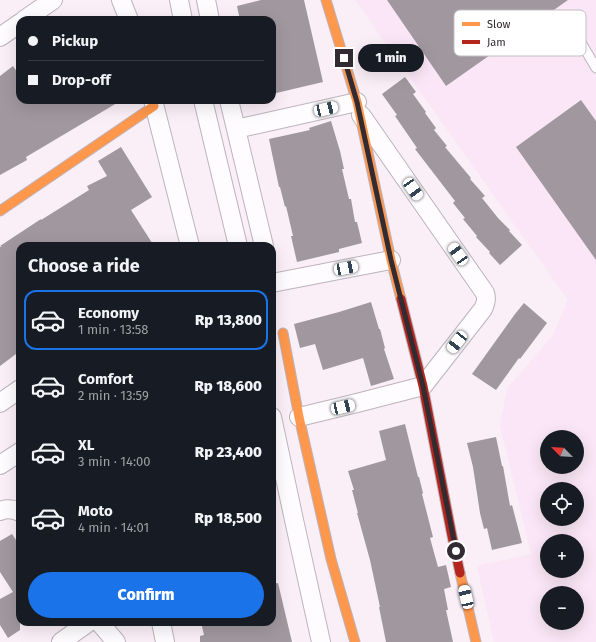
<!DOCTYPE html>
<meta charset="utf-8">
<style>
:root{--surface:#171b24;--page:#20242c;--text:#f1f3f6;--muted:#9ea1a6;--line:#363941;--accent:#1a73e8}
body{margin:0;font-family:"Fira Sans",sans-serif;background:var(--page);color:var(--text);height:100vh;display:flex;flex-direction:column;font-size:15px;white-space:nowrap}
*{box-sizing:border-box;margin:0}
p{font-size:13px;color:var(--muted)}
.icon{flex:none;width:22px;height:22px;fill:none;stroke:currentColor;stroke-width:2;stroke-linecap:round;stroke-linejoin:round}
.map{position:relative;flex:1;overflow:hidden}
.side{position:absolute;left:16px;top:242px;width:260px;height:384px;display:flex;flex-direction:column;background:var(--surface);border-radius:12px;box-shadow:0 4px 16px #0002}
.side>*{flex:none}
.hud{position:absolute;left:16px;top:16px;width:260px;height:88px;border-radius:12px;box-shadow:0 4px 16px #0002;display:grid;align-content:center;height:88px;padding:0 12px;background:var(--surface)}
.needle{width:26px;rotate:294deg}
.controls{position:absolute;left:540px;top:430px;display:grid;gap:8px}
.controls a{display:grid;place-items:center;width:44px;height:44px;border-radius:50%;background:var(--surface);box-shadow:0 4px 16px #0002;font-size:20px}
.end{position:absolute;width:18px;height:18px;margin:-9px;border:5px solid #322b31;background:#fff;box-shadow:0 0 0 2px #fff}
.from{border-radius:50%}
.bubble{position:absolute;height:28px;border-radius:14px;background:var(--surface);box-shadow:0 4px 16px #0002;font-size:13px;font-weight:800;line-height:28px;text-align:center}
.car{position:absolute;width:12px;height:24px;margin:-12px -6px;border-radius:5px;box-shadow:0 0 3px 1px #0007;background:linear-gradient(#fff 24%,#345 0 40%,#fff 0 76%,#345 0 86%,#fff 0)}
.hud b{display:flex;align-items:center;gap:14px;height:38px;font-size:15px}
.hud b+b{border-top:1px solid var(--line)}
.hud i{width:10px;height:10px;background:var(--text)}
ul{padding:0;list-style:none}
li{display:flex;align-items:center;gap:12px;height:60px;margin:0 8px 6px;padding:0 4px;border:2px solid transparent;border-radius:12px}
li div{flex:1}
li b{display:block;font-size:15px}
li em{font-style:normal;font-weight:800}
li.current{border-color:var(--accent)}
li>.icon{width:36px;height:36px;stroke-width:1.5}
h2{padding:0 12px;font-size:18px;line-height:48px}
.cta{display:flex;gap:8px;margin-top:auto;padding:8px 12px}
.cta a{flex:1;height:46px;border-radius:24px;background:var(--accent);color:#fff;font-size:16px;font-weight:800;line-height:46px;text-align:center}
.map>svg:first-child{display:block}
</style>
<div class="map">
<svg width="596" height="642" viewBox="0 0 596 642">
<rect width="100%" height="100%" fill="#faeef7"/>
<path fill="#fae6f6" fill-rule="evenodd" d="M 355,0 L 596,0 L 596,642 L 494,642 L 477,566 L 531,554 L 500,425 L 507,389 L 553,335 L 568,300 ZM 547,437 L 577,437 L 577,467 L 547,467 ZM 547,489 L 577,489 L 577,519 L 547,519 ZM 547,541 L 577,541 L 577,571 L 547,571 ZM 547,593 L 577,593 L 577,623 L 547,623 Z"/>
<path fill="#a0989e" d="M 261,0 L 304,0 L 323,82 L 272,94 L 272,20 L 240,20 L 237,6 Z
M 387,0 L 568,0 L 446,86 Z
M 13,66 L 20,76 L 20,100 L 122,100 L 26,157 L 27,160 L 0,175 L 0,76 Z
M 405,77 L 416,92 L 413,94 L 426,112 L 425,113 L 436,128 L 434,130 L 447,146 L 445,147 L 471,178 L 470,179 L 485,196 L 482,198 L 498,218 L 510,230 L 509,231 L 522,245 L 500,265 L 489,253 L 490,252 L 476,237 L 477,236 L 463,219 L 465,218 L 453,203 L 455,201 L 415,149 L 417,148 L 395,116 L 397,115 L 382,94 Z
M 581,100 L 596,121 L 596,260 L 516,147 Z
M 331,121 L 340,151 L 344,169 L 342,169 L 349,199 L 351,199 L 355,222 L 357,222 L 362,243 L 339,249 L 339,252 L 297,262 L 291,236 L 293,236 L 286,206 L 285,207 L 280,187 L 279,187 L 269,139 L 310,130 L 309,128 Z
M 121,147 L 152,197 L 131,210 L 154,246 L 20,246 L 20,351 L 0,366 L 0,247 L 2,246 L 0,246 L 41,219 L 41,220 L 89,190 L 87,186 L 107,176 L 98,161 Z
M 371,302 L 379,329 L 380,329 L 385,348 L 384,349 L 394,379 L 371,386 L 363,358 L 323,370 L 315,344 L 300,348 L 294,324 L 339,312 Z
M 524,303 L 547,323 L 520,359 L 519,358 L 496,390 L 472,374 L 515,314 Z
M 405,424 L 418,477 L 419,477 L 423,493 L 422,494 L 433,537 L 430,538 L 438,567 L 446,565 L 451,587 L 444,589 L 448,610 L 446,610 L 453,642 L 386,642 L 379,607 L 380,607 L 370,560 L 357,513 L 358,513 L 352,490 L 354,490 L 348,471 L 386,460 L 379,431 Z
M 496,437 L 502,466 L 503,466 L 510,506 L 512,505 L 522,543 L 492,550 L 487,528 L 484,529 L 480,513 L 473,467 L 467,443 Z
M 12,534 L 20,546 L 20,630 L 8,638 L 0,625 L 0,599 L 13,592 L 0,572 L 0,541 Z
M 278,583 L 292,642 L 200,642 L 200,636 L 204,635 L 201,622 L 238,622 L 239,626 L 258,622 L 272,622 L 272,584 Z"/>
<g fill="none" stroke-linecap="round" stroke-linejoin="round">
<g stroke="#bdb4bb" stroke-width="11">
<path id="lane" d="M 579,39 L 596,68"/>
</g>
<g stroke="#bdb4bb" stroke-width="20">
<path id="street" d="M 121,0 L 129,20
M 179,0 L 183,20
M 206,0 L 210,20
M 24,20 L 53,0
M 0,37 L 20,23
M 153,100 L 190,246
M 203,100 L 238,246
M 229,100 L 264,246
M 236,129 L 357,102
M 272,283 L 391,260
M 0,403 L 20,389
M 272,417 L 294,520 L 321,642
M 299,417 L 357,403 L 423,386 L 483,309 C 486,303 487,299 485,293 L 361,115
M 0,465 L 20,452
M 0,511 C 7,508 13,509 20,512
M 99,622 L 116,642
M 161,622 L 165,642
M 61,642 L 89,622"/>
</g>
<g stroke="#bdb4bb" stroke-width="11">
<path id="slow" d="M 326,0 L 357,102 L 391,260 L 401,299
M 0,211 L 154,106
M 283,333 L 299,417 L 331,559 L 355,642
M 460,573 L 476,642"/>
</g>
<g stroke="#bdb4bb" stroke-width="11">
<path id="jam" d="M 401,299 L 423,386 L 452,536 L 460,573"/>
</g>
<use href="#lane" stroke="#fefcfe" stroke-width="9"/>
<use href="#street" stroke="#fefcfe" stroke-width="18"/>
<use href="#slow" stroke="#ff974d" stroke-width="9"/>
<use href="#jam" stroke="#b3261e" stroke-width="9"/>
</g>
<g fill="none" stroke-linecap="round" stroke-linejoin="round">
<path stroke="#322b31" stroke-width="5" d="M 344,58 L 357,102 L 391,260 L 423,386 L 456,551"/>
</g>
<rect x="454" y="10" width="132" height="46" rx="6" fill="#fff" stroke="#c2bfc1" stroke-width="1"/>
<rect x="462" y="22" width="18" height="4" fill="#ff974d"/>
<rect x="462" y="40" width="18" height="4" fill="#b3261e"/>
<g font-size="11" fill="#322b31">
<text x="487" y="28">Slow</text>
<text x="487" y="46">Jam</text>
</g>
</svg>
<div class="controls">
<a><svg class="needle" viewBox="-14 -14 28 28"><path d="M0-13l5 13h-10z" fill="#e53935"/><path d="M0 13l5-13h-10z" fill="#9ea1a6"/></svg></a>
<a><svg class="icon" aria-label="locate" viewBox="0 0 24 24"><circle cx="12" cy="12" r="6"/><path d="M12 2v4M12 18v4M2 12h4M18 12h4"/></svg></a>
<a>+</a>
<a>−</a>
</div>
<i class="end from" style="left:456px;top:551px"></i>
<i class="end" style="left:344px;top:58px"></i>
<div class="bubble" style="left:358px;top:44px;width:66px">1 min</div>
<i class="car" style="left:326px;top:109px;rotate:77deg"></i>
<i class="car" style="left:413px;top:189px;rotate:145deg"></i>
<i class="car" style="left:458px;top:254px;rotate:325deg"></i>
<i class="car" style="left:346px;top:268px;rotate:79deg"></i>
<i class="car" style="left:457px;top:342px;rotate:218deg"></i>
<i class="car" style="left:343px;top:407px;rotate:77deg"></i>
<i class="car" style="left:466px;top:597px;rotate:347deg"></i>
<div class="hud">
<b><i class="from"></i>Pickup</b>
<b><i></i>Drop-off</b>
</div>
<section class="side">
<h2>Choose a ride</h2>
<ul>
<li class="current"><svg class="icon" aria-label="car" viewBox="0 0 24 24"><path d="M5 17H2v-5l4-1 3-4h7l3 4 3 1v5h-3M9 17h6M6 11h13"/><circle cx="7" cy="17" r="2"/><circle cx="17" cy="17" r="2"/></svg><div><b>Economy</b><p>1 min · 13:58</p></div><em>Rp 13,800</em></li>
<li><svg class="icon" aria-label="car" viewBox="0 0 24 24"><path d="M5 17H2v-5l4-1 3-4h7l3 4 3 1v5h-3M9 17h6M6 11h13"/><circle cx="7" cy="17" r="2"/><circle cx="17" cy="17" r="2"/></svg><div><b>Comfort</b><p>2 min · 13:59</p></div><em>Rp 18,600</em></li>
<li><svg class="icon" aria-label="car" viewBox="0 0 24 24"><path d="M5 17H2v-5l4-1 3-4h7l3 4 3 1v5h-3M9 17h6M6 11h13"/><circle cx="7" cy="17" r="2"/><circle cx="17" cy="17" r="2"/></svg><div><b>XL</b><p>3 min · 14:00</p></div><em>Rp 23,400</em></li>
<li><svg class="icon" aria-label="car" viewBox="0 0 24 24"><path d="M5 17H2v-5l4-1 3-4h7l3 4 3 1v5h-3M9 17h6M6 11h13"/><circle cx="7" cy="17" r="2"/><circle cx="17" cy="17" r="2"/></svg><div><b>Moto</b><p>4 min · 14:01</p></div><em>Rp 18,500</em></li>
</ul>
<div class="cta"><a>Confirm</a></div>
</section>
</div>
